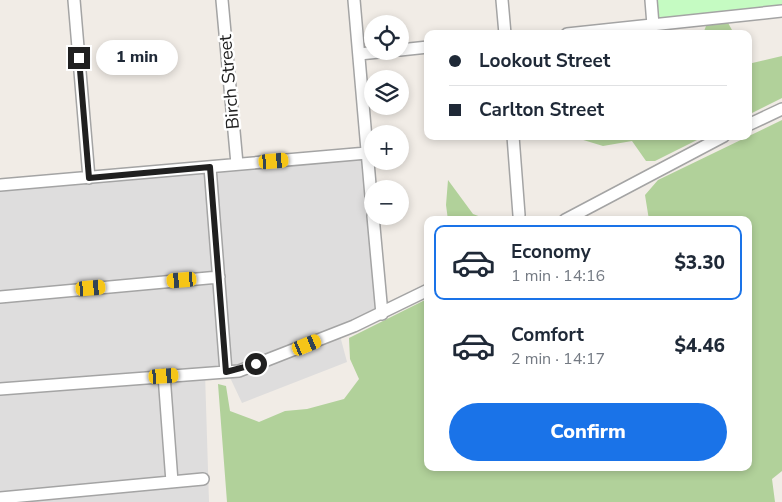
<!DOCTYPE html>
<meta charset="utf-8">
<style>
:root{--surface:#fff;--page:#f2f2f3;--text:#1f2937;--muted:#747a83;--line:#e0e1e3;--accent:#1a73e8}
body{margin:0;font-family:"Nunito Sans",sans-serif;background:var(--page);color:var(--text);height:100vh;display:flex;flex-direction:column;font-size:19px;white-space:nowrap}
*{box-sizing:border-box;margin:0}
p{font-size:16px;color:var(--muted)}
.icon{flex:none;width:28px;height:28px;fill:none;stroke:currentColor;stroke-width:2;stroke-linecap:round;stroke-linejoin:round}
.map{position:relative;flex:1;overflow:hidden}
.panel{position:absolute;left:424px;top:216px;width:328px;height:255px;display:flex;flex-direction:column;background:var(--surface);border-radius:10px;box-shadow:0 2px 8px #0003}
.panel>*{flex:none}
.top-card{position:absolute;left:424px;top:30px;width:328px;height:110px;border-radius:10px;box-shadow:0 2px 8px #0003;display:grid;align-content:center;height:110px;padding:0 25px;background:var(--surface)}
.tools{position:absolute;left:364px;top:15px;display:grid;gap:10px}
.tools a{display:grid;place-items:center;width:45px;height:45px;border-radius:50%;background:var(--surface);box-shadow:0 2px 8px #0003;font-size:25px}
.end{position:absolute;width:22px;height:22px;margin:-11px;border:6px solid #202020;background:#fff;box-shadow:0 0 0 2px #fff}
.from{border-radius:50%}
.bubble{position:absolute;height:35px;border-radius:18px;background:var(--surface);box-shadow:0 2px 8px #0003;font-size:16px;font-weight:800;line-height:35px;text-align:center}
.car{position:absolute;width:15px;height:30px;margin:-15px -8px;border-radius:6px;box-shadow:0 0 4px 1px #0007;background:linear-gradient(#f5c518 24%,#345 0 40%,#f5c518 0 76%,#345 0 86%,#f5c518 0)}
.top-card b{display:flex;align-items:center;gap:18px;height:48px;font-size:19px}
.top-card b+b{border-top:1px solid var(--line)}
.top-card i{width:12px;height:12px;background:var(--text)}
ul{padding:9px 0 0;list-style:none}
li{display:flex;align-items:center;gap:15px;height:75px;margin:0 10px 8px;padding:0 15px;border:2px solid transparent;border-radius:10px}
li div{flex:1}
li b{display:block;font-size:19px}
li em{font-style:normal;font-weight:800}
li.active{border-color:var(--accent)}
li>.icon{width:45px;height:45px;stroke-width:1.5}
.button{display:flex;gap:10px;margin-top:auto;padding:10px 25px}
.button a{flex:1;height:58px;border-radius:30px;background:var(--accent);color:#fff;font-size:20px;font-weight:800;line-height:58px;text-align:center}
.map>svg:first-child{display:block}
</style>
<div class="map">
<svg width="782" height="502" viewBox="0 0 782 502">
<rect width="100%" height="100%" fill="#f1ece6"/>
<path fill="#dedddd" d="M 367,153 L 382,314 L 339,332 L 347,362 L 242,403 L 226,369 L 205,373 L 209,502 L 0,502 L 0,185 Z"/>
<path fill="#b1d19a" d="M 727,21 L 732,30 L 731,34 L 703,34 L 706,26 Z
M 782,56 L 782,98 L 748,115 L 748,64 Z
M 782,120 L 782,471 L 772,479 L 775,502 L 227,502 L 218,384 L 226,386 L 230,411 L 259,422 L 285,411 L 307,409 L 344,399 L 359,379 L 350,359 L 349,338 L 427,299 L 428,468 L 748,468 L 748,220 L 649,220 L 645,195 L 658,180 Z
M 581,136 L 705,136 L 655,161 L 646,161 L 632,141 L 603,146 L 580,139 Z
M 448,180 L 473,214 L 489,220 L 448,220 L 446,205 Z"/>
<path fill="#c5fbc2" d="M 655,0 L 782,0 L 782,8 L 656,22 Z"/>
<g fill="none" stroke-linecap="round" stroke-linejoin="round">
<g stroke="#a4a4a4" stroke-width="14">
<path id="street" d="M 74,0 L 89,178
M 222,0 L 237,164
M 354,0 L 372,208
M 502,0 L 505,34
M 651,0 L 653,25
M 567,34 L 782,11
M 400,50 L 428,47
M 359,54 L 389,51
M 748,125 L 782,109
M 513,136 L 519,215
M 210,167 L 226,372
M 0,185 L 367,153
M 373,216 L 382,314
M 565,220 L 724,136
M 0,297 L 219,277
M 164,375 L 172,482
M 0,389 L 239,371 L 354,326 L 428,290
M 0,498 L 203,479"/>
</g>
<use href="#street" stroke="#fff" stroke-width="11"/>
</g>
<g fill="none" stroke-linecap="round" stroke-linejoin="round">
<path stroke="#202020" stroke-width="6" d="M 79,58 L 89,178 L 210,167 L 226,372 L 256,364"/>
</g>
<g text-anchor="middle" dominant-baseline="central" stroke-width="5" stroke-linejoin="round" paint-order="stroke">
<g font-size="18" fill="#202020" stroke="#fff">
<text transform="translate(229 82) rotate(-95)">Birch Street</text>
</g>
</g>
</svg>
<div class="tools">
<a><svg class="icon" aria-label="locate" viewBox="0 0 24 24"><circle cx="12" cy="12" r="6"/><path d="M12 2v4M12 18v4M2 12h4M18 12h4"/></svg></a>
<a><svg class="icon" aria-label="layers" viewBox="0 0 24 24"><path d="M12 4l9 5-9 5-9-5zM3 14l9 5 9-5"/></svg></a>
<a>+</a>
<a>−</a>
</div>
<i class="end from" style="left:256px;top:364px"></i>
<i class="end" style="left:79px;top:58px"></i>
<div class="bubble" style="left:96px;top:40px;width:82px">1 min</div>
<i class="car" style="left:274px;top:161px;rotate:85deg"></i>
<i class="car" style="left:182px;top:280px;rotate:265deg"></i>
<i class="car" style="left:91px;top:288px;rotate:85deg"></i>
<i class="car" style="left:307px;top:345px;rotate:68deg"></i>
<i class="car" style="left:164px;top:376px;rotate:86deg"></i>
<div class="top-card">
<b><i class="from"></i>Lookout Street</b>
<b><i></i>Carlton Street</b>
</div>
<section class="panel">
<ul>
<li class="active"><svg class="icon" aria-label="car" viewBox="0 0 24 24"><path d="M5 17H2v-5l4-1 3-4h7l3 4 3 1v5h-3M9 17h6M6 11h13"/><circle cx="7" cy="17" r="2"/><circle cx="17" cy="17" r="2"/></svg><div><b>Economy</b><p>1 min · 14:16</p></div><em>$3.30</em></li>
<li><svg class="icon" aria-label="car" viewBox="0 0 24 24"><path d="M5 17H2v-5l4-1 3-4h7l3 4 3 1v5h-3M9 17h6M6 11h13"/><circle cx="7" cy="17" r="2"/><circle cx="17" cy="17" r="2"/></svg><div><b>Comfort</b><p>2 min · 14:17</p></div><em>$4.46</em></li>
</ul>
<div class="button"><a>Confirm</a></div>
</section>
</div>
